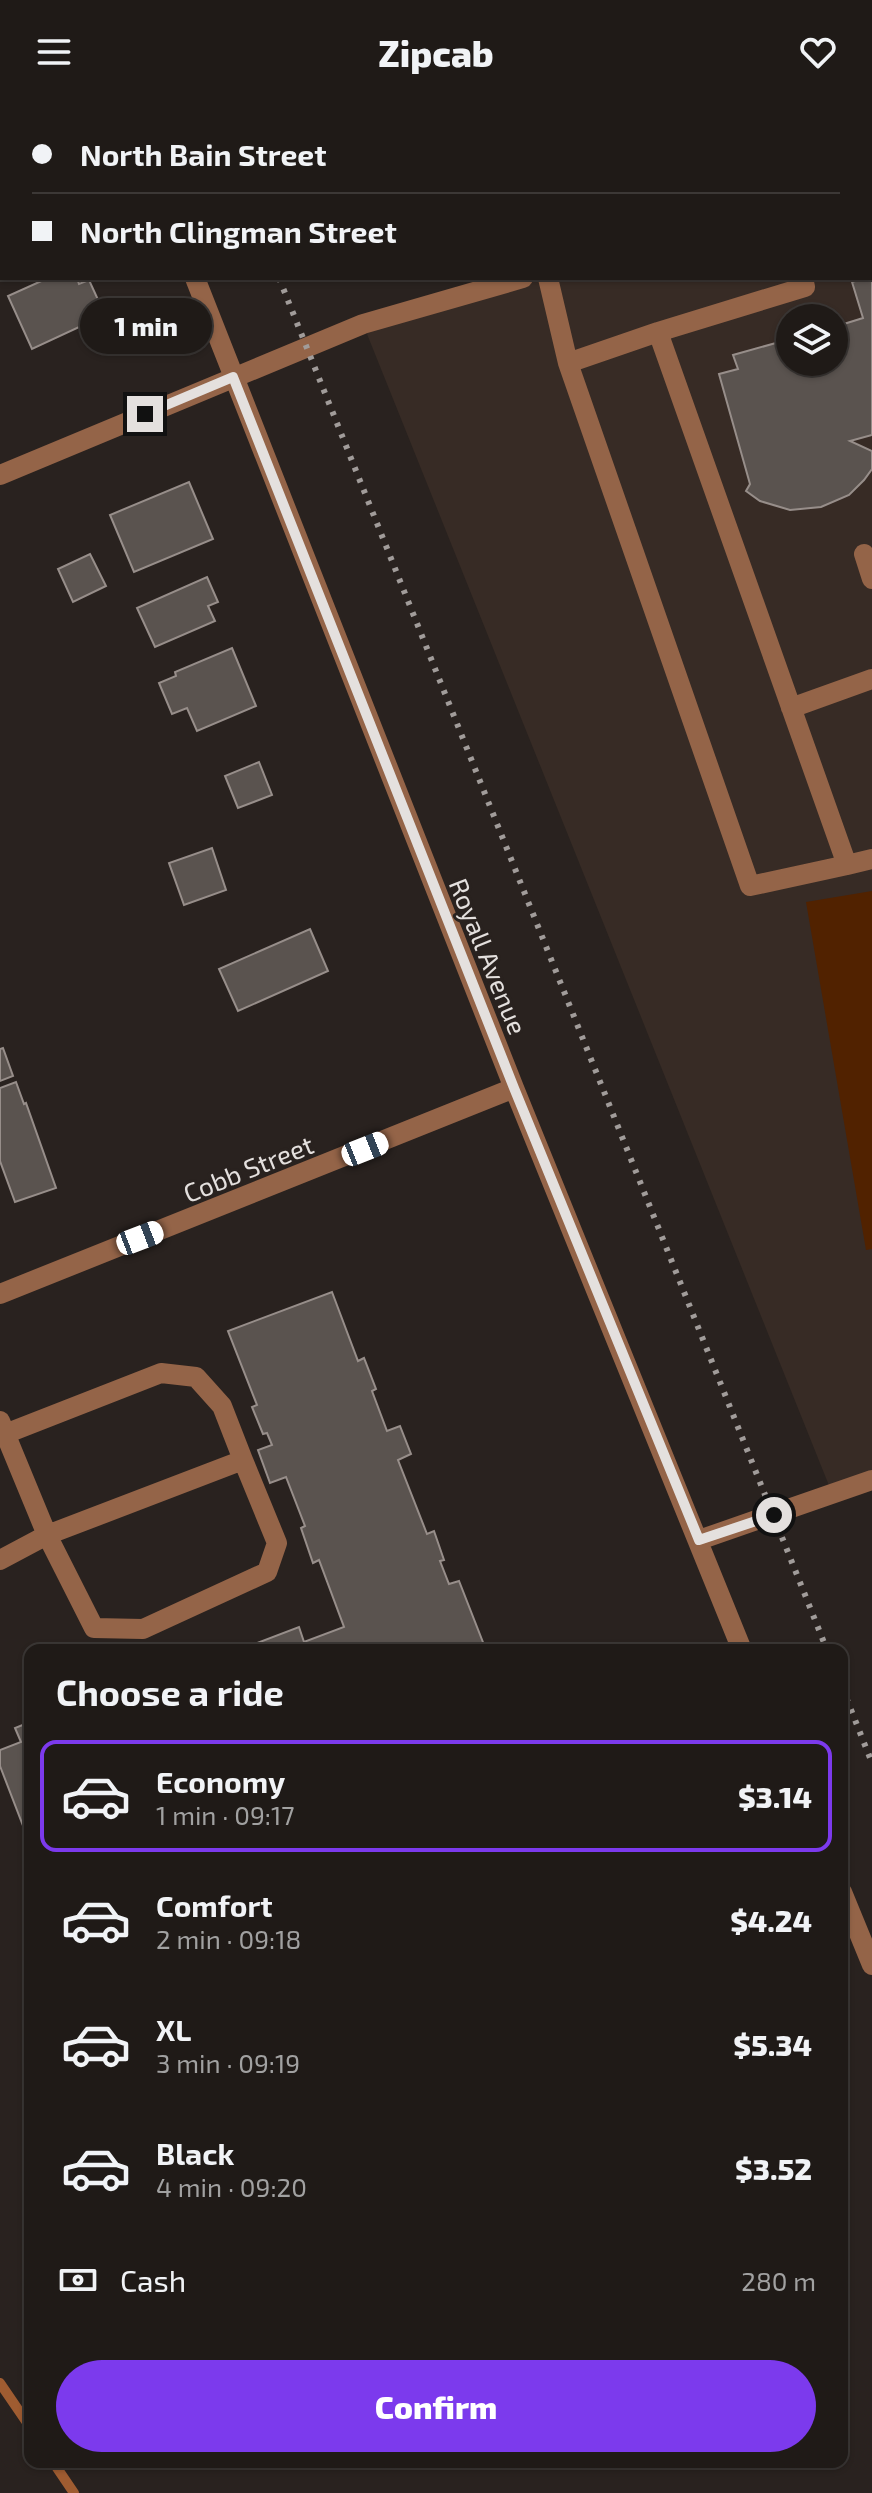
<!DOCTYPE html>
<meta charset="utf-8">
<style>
:root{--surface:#1f1a17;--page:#272320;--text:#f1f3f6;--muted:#a1a1a1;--line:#3c3836;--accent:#7c3aed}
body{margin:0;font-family:"Exo 2",sans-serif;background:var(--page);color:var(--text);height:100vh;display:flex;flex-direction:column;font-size:30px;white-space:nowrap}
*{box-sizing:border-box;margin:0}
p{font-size:26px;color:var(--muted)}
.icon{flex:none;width:44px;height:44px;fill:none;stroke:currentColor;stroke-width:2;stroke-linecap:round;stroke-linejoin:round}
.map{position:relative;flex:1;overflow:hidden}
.side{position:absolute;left:24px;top:1540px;width:824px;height:824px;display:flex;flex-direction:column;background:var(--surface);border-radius:16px;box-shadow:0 2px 6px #0004,0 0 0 2px var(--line)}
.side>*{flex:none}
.banner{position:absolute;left:0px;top:0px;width:872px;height:176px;box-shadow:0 2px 6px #0004,0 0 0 2px var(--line);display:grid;align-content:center;height:176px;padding:0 32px;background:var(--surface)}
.fabs{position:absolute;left:776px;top:200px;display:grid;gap:16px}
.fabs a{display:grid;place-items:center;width:72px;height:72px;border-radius:50%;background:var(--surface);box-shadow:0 2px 6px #0004,0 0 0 2px var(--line);font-size:40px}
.end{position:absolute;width:36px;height:36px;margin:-18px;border:10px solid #e4e0de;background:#111;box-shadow:0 0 0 4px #111}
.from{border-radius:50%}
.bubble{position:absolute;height:56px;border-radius:28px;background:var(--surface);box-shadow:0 2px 6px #0004,0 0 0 2px var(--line);font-size:26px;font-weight:800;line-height:56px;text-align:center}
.car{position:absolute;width:24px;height:48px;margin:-24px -12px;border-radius:10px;box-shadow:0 0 6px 2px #0007;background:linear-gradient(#fff 24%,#345 0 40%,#fff 0 76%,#345 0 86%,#fff 0)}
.banner b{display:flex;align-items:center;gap:28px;height:76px;font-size:30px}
.banner b+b{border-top:2px solid var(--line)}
.banner i{width:20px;height:20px;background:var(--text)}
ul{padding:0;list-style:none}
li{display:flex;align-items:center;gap:24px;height:112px;margin:0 16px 12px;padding:0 16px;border:4px solid transparent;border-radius:16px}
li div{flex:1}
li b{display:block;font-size:30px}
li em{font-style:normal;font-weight:800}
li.current{border-color:var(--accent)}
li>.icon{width:72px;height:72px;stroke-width:1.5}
h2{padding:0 32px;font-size:36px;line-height:96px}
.pay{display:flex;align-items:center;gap:20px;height:88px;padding:0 32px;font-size:30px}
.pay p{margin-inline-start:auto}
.button{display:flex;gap:16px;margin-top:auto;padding:16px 32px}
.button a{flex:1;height:92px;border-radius:48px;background:var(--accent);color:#fff;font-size:32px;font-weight:800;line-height:92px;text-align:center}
header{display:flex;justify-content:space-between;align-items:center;height:104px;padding:0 32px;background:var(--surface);font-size:36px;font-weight:800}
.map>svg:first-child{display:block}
</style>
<header><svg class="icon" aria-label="menu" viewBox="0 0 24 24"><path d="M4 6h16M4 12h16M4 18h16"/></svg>Zipcab<svg class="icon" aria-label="heart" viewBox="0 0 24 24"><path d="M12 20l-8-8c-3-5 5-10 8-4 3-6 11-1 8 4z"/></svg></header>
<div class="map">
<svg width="872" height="2389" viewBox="0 0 872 2389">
<rect width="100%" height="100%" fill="#29221f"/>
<path fill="#372b25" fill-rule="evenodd" d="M 402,0 L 872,0 L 872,1377 L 832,1389 L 363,220 L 490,183 L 485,174 L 870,174 L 870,2 L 403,2 ZM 790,214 L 834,214 L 834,258 L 790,258 Z"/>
<path fill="#512200" d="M 872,787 L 872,1145 L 866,1146 L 806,798 Z"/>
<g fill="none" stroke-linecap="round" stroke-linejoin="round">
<path stroke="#9f5c31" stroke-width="10" d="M 0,2279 L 30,2323
M 53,2358 L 74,2389"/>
</g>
<path fill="#5a534f" stroke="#978e8a" stroke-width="2" d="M 0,0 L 7,2 L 2,2 L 2,82 L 0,83 Z
M 872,172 L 872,331 L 850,337 L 872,347 L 872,365 L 864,376 L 849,391 L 821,403 L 790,406 L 760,397 L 746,387 L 750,380 L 719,270 L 738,265 L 733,251 L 790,235 L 790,258 L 834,258 L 834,223 L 863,214 L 852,178 Z
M 48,174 L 77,174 L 79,180 L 89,176 L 105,211 L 32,245 L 8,192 Z
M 189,378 L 213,435 L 134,468 L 110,411 Z
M 90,450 L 106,482 L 73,498 L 58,465 Z
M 207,473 L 218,498 L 208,502 L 215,517 L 155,543 L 137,504 Z
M 232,544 L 256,602 L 197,627 L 187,604 L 172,610 L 159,579 L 176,572 L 175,568 Z
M 259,658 L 272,691 L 238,704 L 225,672 Z
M 212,744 L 226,786 L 184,801 L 169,759 Z
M 310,825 L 328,867 L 238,907 L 219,865 Z
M 3,944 L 13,972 L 0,977 L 0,945 Z
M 16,978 L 24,1000 L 26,999 L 56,1084 L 15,1098 L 0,1057 L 0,984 Z
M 332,1188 L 358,1257 L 364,1254 L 376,1285 L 372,1287 L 387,1327 L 400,1322 L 411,1350 L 398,1356 L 427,1430 L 434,1427 L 444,1456 L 440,1457 L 449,1480 L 459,1477 L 486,1546 L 260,1546 L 257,1539 L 299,1523 L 304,1538 L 344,1523 L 319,1456 L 313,1459 L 301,1424 L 305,1422 L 286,1373 L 270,1379 L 258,1346 L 272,1341 L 267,1329 L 263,1330 L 252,1303 L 257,1301 L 228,1227 Z
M 30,1618 L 30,1740 L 0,1662 L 0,1646 L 21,1638 L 15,1624 Z"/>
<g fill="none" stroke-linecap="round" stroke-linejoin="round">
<path stroke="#946448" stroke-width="20" d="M 129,0 L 130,2
M 870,75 L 872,74
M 195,174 L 514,984 L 742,1546
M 548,174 L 568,259 L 750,782 L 847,761 L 658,228 L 568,259
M 658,228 L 805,183 L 803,174
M 0,371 L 363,220 L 523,174
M 864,450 L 872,475
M 791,604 L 872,575
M 847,761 L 872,755
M 0,1190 L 514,984
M 0,1317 L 47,1431 L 94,1524 L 143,1525 L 267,1468 L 277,1439 L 243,1356
M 0,1332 L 161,1269 L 196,1273 L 222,1302 L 243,1356 L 47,1431 L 0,1456
M 699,1436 L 872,1376
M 842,1788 L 872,1861"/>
<path stroke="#a19c9a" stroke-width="6" stroke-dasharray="4 8" stroke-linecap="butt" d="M 209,0 L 210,2
M 279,174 L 827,1546
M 842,1583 L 872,1659"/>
</g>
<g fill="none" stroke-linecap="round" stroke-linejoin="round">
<path stroke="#e4e0de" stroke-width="10" d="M 145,310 L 233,273 L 514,984 L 699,1436 L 774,1411"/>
</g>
<g text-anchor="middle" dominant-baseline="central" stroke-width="6" stroke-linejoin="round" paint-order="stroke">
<g font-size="26" fill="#e4e0de" stroke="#29221f">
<text transform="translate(489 852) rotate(68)">Royall Avenue</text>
<text transform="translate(248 1064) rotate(-22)">Cobb Street</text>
</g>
</g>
</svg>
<div class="fabs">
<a><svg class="icon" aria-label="layers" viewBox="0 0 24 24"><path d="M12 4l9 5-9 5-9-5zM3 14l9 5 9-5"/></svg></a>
</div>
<i class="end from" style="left:774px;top:1411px"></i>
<i class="end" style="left:145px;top:310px"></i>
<div class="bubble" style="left:80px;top:194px;width:132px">1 min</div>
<i class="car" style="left:365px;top:1045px;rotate:68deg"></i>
<i class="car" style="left:140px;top:1134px;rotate:69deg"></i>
<div class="banner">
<b><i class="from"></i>North Bain Street</b>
<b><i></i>North Clingman Street</b>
</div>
<section class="side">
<h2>Choose a ride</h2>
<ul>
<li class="current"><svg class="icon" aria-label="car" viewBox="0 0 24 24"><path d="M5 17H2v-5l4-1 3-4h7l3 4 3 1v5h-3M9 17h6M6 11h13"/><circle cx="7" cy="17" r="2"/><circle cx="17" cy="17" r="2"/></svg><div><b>Economy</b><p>1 min · 09:17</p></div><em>$3.14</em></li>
<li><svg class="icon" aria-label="car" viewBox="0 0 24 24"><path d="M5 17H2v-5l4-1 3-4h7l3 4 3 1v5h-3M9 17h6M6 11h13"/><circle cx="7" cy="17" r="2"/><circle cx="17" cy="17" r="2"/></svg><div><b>Comfort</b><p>2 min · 09:18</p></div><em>$4.24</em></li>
<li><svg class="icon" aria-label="car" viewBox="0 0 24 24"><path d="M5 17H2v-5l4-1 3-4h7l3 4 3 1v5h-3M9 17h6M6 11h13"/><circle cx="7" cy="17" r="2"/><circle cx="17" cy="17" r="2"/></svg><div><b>XL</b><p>3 min · 09:19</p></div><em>$5.34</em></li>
<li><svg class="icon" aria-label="car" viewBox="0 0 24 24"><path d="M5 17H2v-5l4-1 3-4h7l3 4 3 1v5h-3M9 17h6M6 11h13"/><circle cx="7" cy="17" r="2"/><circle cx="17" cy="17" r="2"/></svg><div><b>Black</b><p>4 min · 09:20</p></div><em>$3.52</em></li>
</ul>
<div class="pay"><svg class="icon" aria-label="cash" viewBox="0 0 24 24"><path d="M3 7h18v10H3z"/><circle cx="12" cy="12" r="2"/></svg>Cash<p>280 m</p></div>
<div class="button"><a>Confirm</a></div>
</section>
</div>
